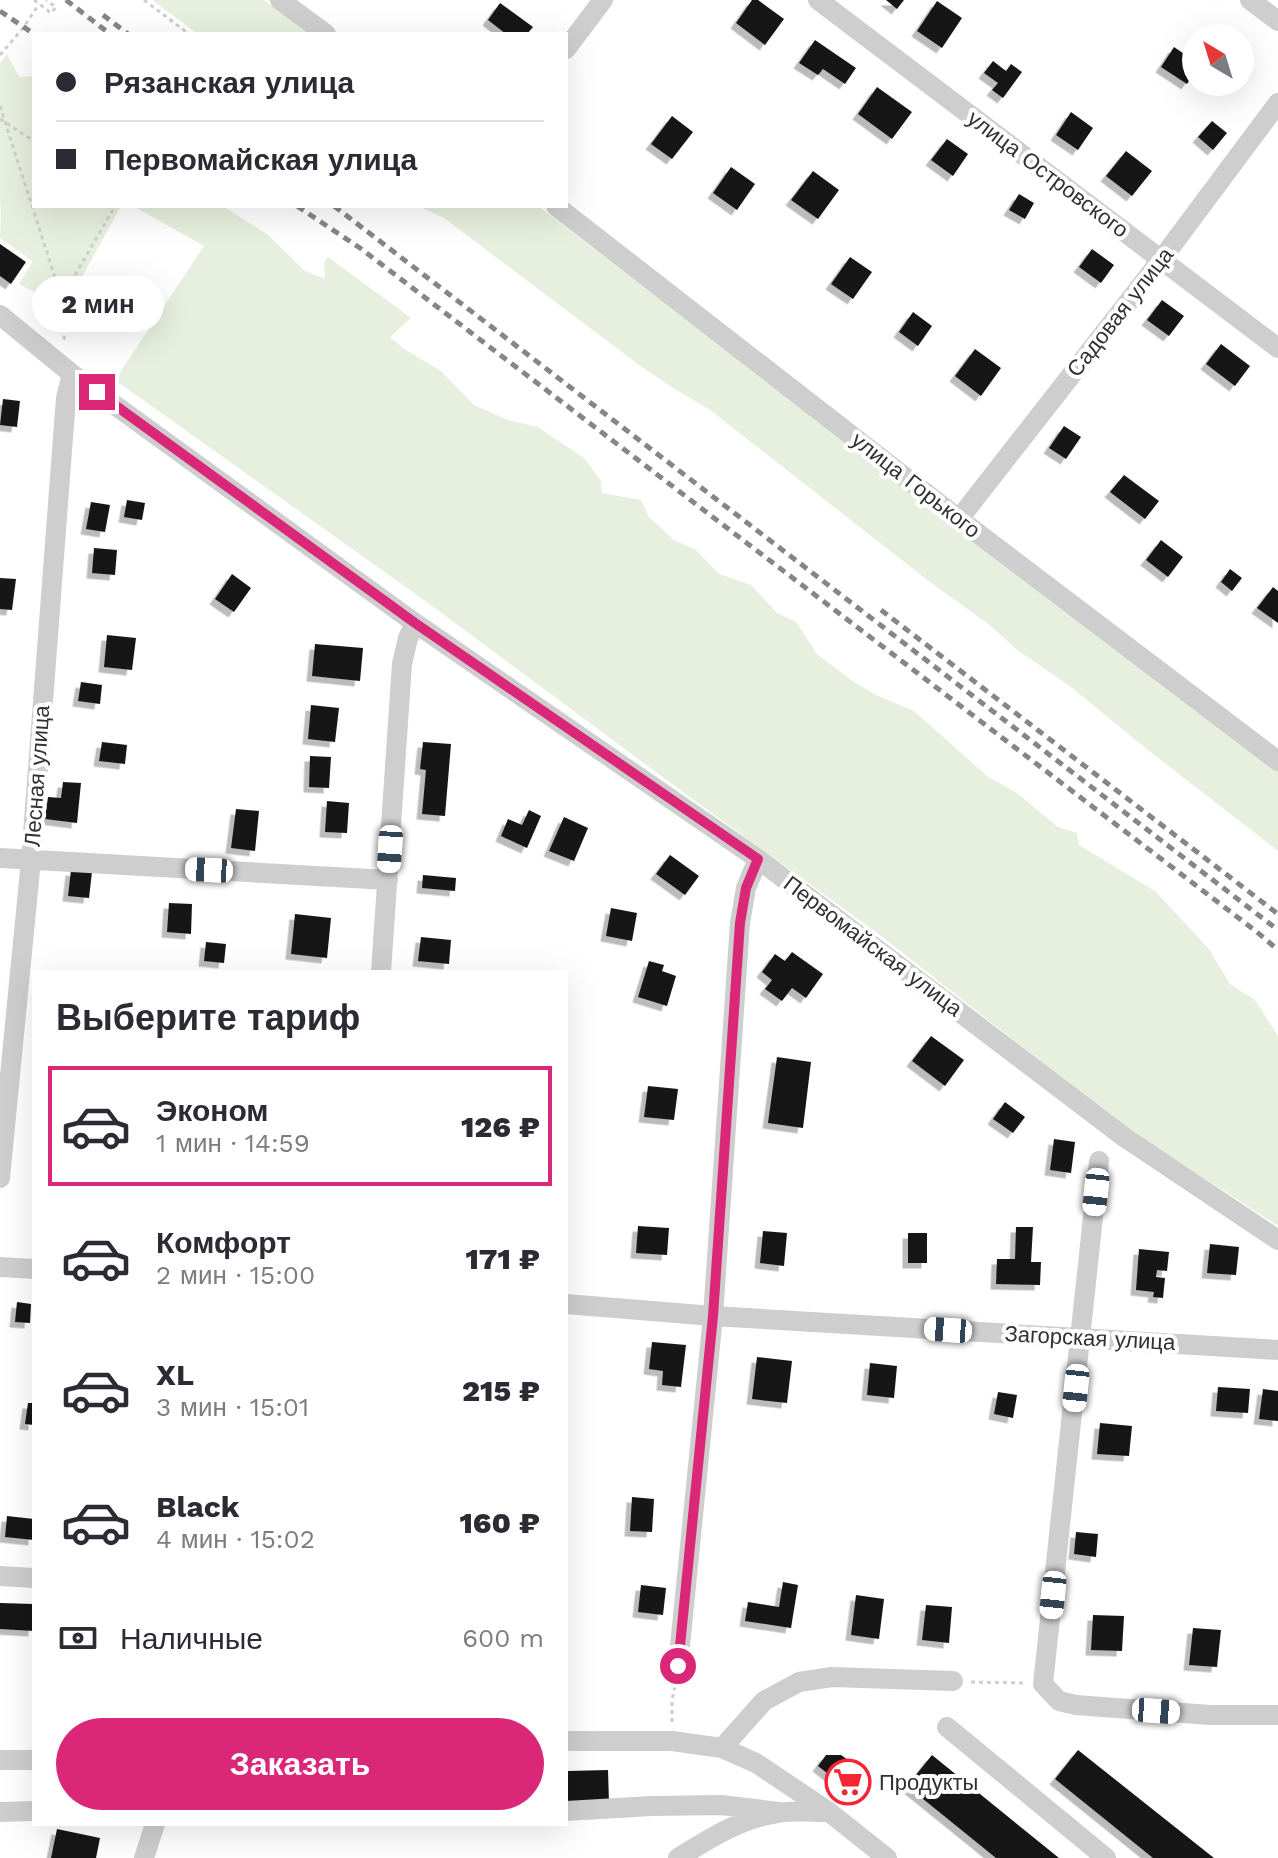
<!DOCTYPE html>
<html lang="ru">
<meta charset="utf-8">
<style>
:root{--surface:#fff;--page:#f2f2f3;--text:#2b2b33;--muted:#7c7c81;--line:#e1e1e2;--accent:#db2777}
body{margin:0;font-family:"Work Sans",sans-serif;background:var(--page);color:var(--text);height:100vh;display:flex;flex-direction:column;font-size:30px;white-space:nowrap}
*{box-sizing:border-box;margin:0}
p{font-size:26px;color:var(--muted)}
.icon{flex:none;width:44px;height:44px;fill:none;stroke:currentColor;stroke-width:2;stroke-linecap:round;stroke-linejoin:round}
.map{position:relative;flex:1;overflow:hidden}
.drawer{position:absolute;left:32px;top:970px;width:536px;height:856px;display:flex;flex-direction:column;background:var(--surface);border-radius:0px;box-shadow:0 8px 32px #0002}
.drawer>*{flex:none}
.top-card{position:absolute;left:32px;top:32px;width:536px;height:176px;border-radius:0px;box-shadow:0 8px 32px #0002;display:grid;align-content:center;height:176px;padding:0 24px;background:var(--surface)}
.needle{width:52px;rotate:322deg}
.controls{position:absolute;left:1182px;top:24px;display:grid;gap:16px}
.controls a{display:grid;place-items:center;width:72px;height:72px;border-radius:50%;background:var(--surface);box-shadow:0 8px 32px #0002;font-size:40px}
.end{position:absolute;width:36px;height:36px;margin:-18px;border:10px solid #db2777;background:#fff;box-shadow:0 0 0 4px #fff}
.from{border-radius:50%}
.bubble{position:absolute;height:56px;border-radius:28px;background:var(--surface);box-shadow:0 8px 32px #0002;font-size:26px;font-weight:800;line-height:56px;text-align:center}
.car{position:absolute;width:24px;height:48px;margin:-24px -12px;border-radius:10px;box-shadow:0 0 6px 2px #0007;background:linear-gradient(#fff 24%,#345 0 40%,#fff 0 76%,#345 0 86%,#fff 0)}
.top-card b{display:flex;align-items:center;gap:28px;height:76px;font-size:30px}
.top-card b+b{border-top:2px solid var(--line)}
.top-card i{width:20px;height:20px;background:var(--text)}
ul{padding:0;list-style:none}
li{display:flex;align-items:center;gap:24px;height:120px;margin:0 16px 12px;padding:0 8px;border:4px solid transparent;border-radius:0px}
li div{flex:1}
li b{display:block;font-size:30px}
li em{font-style:normal;font-weight:800}
li.selected{border-color:var(--accent)}
li>.icon{width:72px;height:72px;stroke-width:1.5}
h2{padding:0 24px;font-size:36px;line-height:96px}
.pay{display:flex;align-items:center;gap:20px;height:88px;padding:0 24px;font-size:30px}
.pay p{margin-inline-start:auto}
.action{display:flex;gap:16px;margin-top:auto;padding:16px 24px}
.action a{flex:1;height:92px;border-radius:48px;background:var(--accent);color:#fff;font-size:32px;font-weight:800;line-height:92px;text-align:center}
.map>svg:first-child{display:block}
</style>
<div class="map">
<svg width="1278" height="1858" viewBox="0 0 1278 1858">
<defs>
<filter id="shadow"><feDropShadow dx="-5.5" dy="5.5" stdDeviation="0" flood-color="#0004"/></filter>
</defs>
<rect width="100%" height="100%" fill="#fff"/>
<path fill="#e7efde" d="M 152,0 L 264,0 L 310,34 L 198,34 Z
M 7,54 L 19,77 L 34,76 L 34,206 L 121,206 L 70,299 L 54,302 L 19,284 L 33,261 L 0,238 C 0,225 2,214 0,202 L 0,63 Z
M 133,206 L 222,206 L 267,234 L 305,271 L 325,279 L 324,263 L 328,257 L 411,318 L 390,337 L 404,349 L 441,371 L 474,405 L 508,420 L 538,427 L 584,458 L 601,481 L 602,493 L 641,500 L 649,517 L 674,540 L 696,550 L 719,574 L 751,585 L 777,613 L 796,622 L 817,654 L 851,680 L 876,695 L 914,711 L 987,776 L 1017,793 L 1058,827 L 1077,833 L 1079,845 L 1155,891 L 1208,948 L 1230,984 L 1255,1000 L 1278,1036 L 1278,1226 L 1116,1121 L 884,938 L 687,795 L 424,600 L 115,380 L 204,246 Z
M 419,206 L 538,206 L 1278,771 L 1278,851 L 1148,750 L 1071,687 L 1016,649 L 991,626 L 930,582 L 710,410 L 673,388 L 639,365 L 444,218 Z"/>
<path fill="#181818" filter="url(#shadow)" d="M 752,0 L 758,0 L 784,19 L 765,45 L 736,23 Z
M 886,0 L 904,0 L 897,9 Z
M 937,1 L 962,18 L 942,48 L 917,31 Z
M 500,3 L 533,27 L 527,34 L 506,34 L 488,20 Z
M 815,40 L 856,68 L 845,84 L 823,69 L 818,75 L 799,63 Z
M 1174,47 L 1196,62 L 1196,70 L 1187,84 L 1161,67 Z
M 993,61 L 1006,71 L 1011,64 L 1022,72 L 1003,98 L 992,90 L 998,83 L 984,73 Z
M 877,87 L 912,112 L 892,139 L 858,114 Z
M 1071,112 L 1093,128 L 1078,150 L 1056,135 Z
M 672,116 L 693,132 L 672,159 L 651,144 Z
M 1212,121 L 1227,133 L 1213,150 L 1198,137 Z
M 947,139 L 968,154 L 953,176 L 931,160 Z
M 1126,151 L 1152,171 L 1132,196 L 1106,176 Z
M 731,167 L 755,184 L 737,210 L 713,193 Z
M 813,171 L 839,190 L 818,219 L 791,200 Z
M 1019,194 L 1034,203 L 1025,219 L 1009,210 Z
M 0,244 L 26,262 L 11,284 L 0,276 Z
M 1092,249 L 1114,265 L 1101,283 L 1079,267 Z
M 850,257 L 872,272 L 853,299 L 831,284 Z
M 1162,300 L 1184,316 L 1169,336 L 1147,320 Z
M 913,312 L 932,326 L 918,346 L 899,332 Z
M 1221,344 L 1250,366 L 1235,386 L 1206,364 Z
M 975,349 L 1001,368 L 981,396 L 955,376 Z
M 3,399 L 20,401 L 17,427 L 0,425 Z
M 1064,426 L 1081,437 L 1066,459 L 1049,448 Z
M 1124,475 L 1159,501 L 1145,519 L 1110,492 Z
M 127,500 L 145,503 L 142,520 L 124,517 Z
M 91,502 L 110,505 L 105,532 L 86,529 Z
M 1161,540 L 1183,557 L 1168,577 L 1146,560 Z
M 94,548 L 117,550 L 115,575 L 92,573 Z
M 1230,569 L 1242,578 L 1232,591 L 1221,582 Z
M 232,574 L 251,588 L 234,612 L 215,599 Z
M 0,578 L 16,579 L 12,610 L 0,609 Z
M 1273,587 L 1278,591 L 1278,623 L 1257,608 Z
M 107,635 L 136,638 L 132,670 L 104,667 Z
M 315,644 L 363,648 L 360,681 L 312,676 Z
M 81,682 L 102,685 L 100,704 L 78,701 Z
M 311,705 L 339,708 L 335,742 L 308,739 Z
M 102,742 L 127,745 L 125,764 L 99,761 Z
M 423,742 L 451,744 L 445,816 L 422,814 L 426,770 L 420,769 Z
M 310,756 L 331,757 L 329,788 L 309,787 Z
M 63,782 L 81,783 L 77,823 L 45,819 L 48,797 L 61,798 Z
M 327,801 L 349,803 L 347,833 L 325,832 Z
M 236,809 L 259,811 L 255,851 L 231,848 Z
M 529,810 L 541,816 L 527,848 L 501,836 L 508,819 L 522,825 Z
M 564,817 L 588,828 L 574,861 L 549,851 Z
M 670,855 L 699,876 L 685,895 L 656,874 Z
M 71,870 L 92,872 L 89,898 L 68,896 Z
M 423,875 L 456,878 L 455,891 L 422,888 Z
M 169,903 L 192,904 L 191,934 L 167,932 Z
M 611,908 L 637,913 L 632,941 L 606,936 Z
M 295,914 L 331,918 L 327,958 L 291,954 Z
M 421,937 L 451,940 L 449,964 L 418,961 Z
M 206,942 L 226,944 L 224,963 L 204,961 Z
M 792,952 L 823,974 L 806,998 L 792,988 L 782,1001 L 765,989 L 772,980 L 762,972 L 775,954 L 785,961 Z
M 649,961 L 664,965 L 662,971 L 676,976 L 667,1006 L 638,997 Z
M 931,1036 L 964,1060 L 945,1086 L 912,1061 Z
M 777,1057 L 811,1062 L 803,1128 L 768,1123 Z
M 648,1086 L 678,1089 L 674,1120 L 644,1117 Z
M 1005,1102 L 1025,1117 L 1013,1133 L 993,1119 Z
M 1054,1139 L 1075,1142 L 1071,1173 L 1050,1170 Z
M 638,1226 L 669,1228 L 667,1255 L 636,1253 Z
M 1016,1227 L 1033,1227 L 1031,1262 L 1041,1262 L 1040,1285 L 996,1284 L 997,1259 L 1015,1259 Z
M 763,1231 L 787,1233 L 784,1266 L 760,1263 Z
M 908,1233 L 927,1233 L 927,1263 L 908,1263 Z
M 1210,1244 L 1239,1247 L 1236,1275 L 1207,1273 Z
M 1139,1249 L 1169,1252 L 1167,1271 L 1157,1270 L 1156,1277 L 1165,1278 L 1163,1298 L 1153,1297 L 1154,1292 L 1136,1290 Z
M 17,1302 L 31,1304 L 30,1323 L 15,1322 Z
M 652,1342 L 686,1345 L 681,1387 L 662,1385 L 663,1371 L 649,1369 Z
M 757,1357 L 792,1361 L 787,1403 L 752,1399 Z
M 870,1363 L 897,1366 L 894,1398 L 867,1395 Z
M 1218,1387 L 1250,1389 L 1248,1413 L 1216,1411 Z
M 1263,1389 L 1278,1391 L 1278,1421 L 1259,1419 Z
M 998,1392 L 1017,1395 L 1013,1418 L 994,1414 Z
M 28,1403 L 34,1403 L 34,1425 L 25,1424 Z
M 1100,1423 L 1132,1426 L 1129,1456 L 1097,1454 Z
M 632,1497 L 654,1499 L 652,1532 L 630,1531 Z
M 7,1516 L 34,1519 L 34,1540 L 5,1537 Z
M 1076,1532 L 1098,1534 L 1096,1557 L 1074,1554 Z
M 783,1582 L 798,1585 L 791,1628 L 745,1621 L 748,1602 L 779,1607 Z
M 641,1585 L 666,1588 L 663,1615 L 638,1612 Z
M 856,1595 L 884,1599 L 879,1639 L 851,1635 Z
M 0,1603 L 34,1604 L 34,1631 L 0,1629 Z
M 926,1605 L 952,1607 L 949,1643 L 922,1640 Z
M 1093,1615 L 1124,1616 L 1122,1651 L 1091,1650 Z
M 1193,1628 L 1221,1630 L 1217,1667 L 1189,1665 Z
M 1078,1750 L 1214,1858 L 1153,1858 L 1055,1779 Z
M 826,1755 L 841,1755 L 865,1772 L 850,1791 L 818,1766 Z
M 932,1755 L 1059,1858 L 996,1858 L 907,1786 Z
M 608,1770 L 609,1802 L 568,1803 L 568,1771 Z
M 57,1829 L 100,1838 L 96,1858 L 51,1858 Z"/>
<g fill="none" stroke-linecap="round" stroke-linejoin="round">
<path stroke="#cecece" stroke-width="3" stroke-dasharray="4 4" stroke-linecap="butt" d="M 34,0 L 51,13 L 56,7 L 46,0
M 144,0 L 189,34
M 0,55 L 24,27 L 39,4
M 0,106 L 66,312 L 64,341
M 0,119 L 34,141
M 63,296 L 115,206
M 971,1682 L 1024,1683
M 672,1722 L 672,1700 L 675,1686"/>
<path stroke="#cecece" stroke-width="20" d="M 280,0 L 326,34
M 818,0 L 1278,348
M 1250,0 L 1278,21
M 566,49 L 603,0
M 556,206 L 959,519 L 1278,761
M 0,315 L 72,374 L 415,623 L 758,859 L 1124,1137 L 1278,1240
M 959,519 L 1161,260 L 1278,103
M 0,858 L 388,880
M 381,972 L 402,664 L 408,638 L 415,623
M 1099,1161 L 1043,1684 L 1059,1701 L 1076,1705 L 1210,1715 L 1278,1715
M 0,1178 L 31,860 L 66,398 L 72,374
M 0,1267 L 34,1269
M 566,1304 L 713,1316 L 1278,1350
M 0,1576 L 34,1578
M 678,1666 L 713,1316 L 740,923 L 746,888 L 758,859
M 947,1727 L 1106,1858
M 566,1741 L 672,1741 L 722,1748 L 756,1763 L 829,1812 L 887,1858
M 722,1748 L 764,1701 L 799,1682 L 832,1677 L 953,1681
M 0,1760 L 34,1760
M 566,1811 L 652,1806 L 721,1805 L 779,1812
M 0,1812 L 34,1811
M 144,1858 L 155,1824
M 678,1858 C 709,1839 741,1818 778,1813 C 794,1810 813,1812 829,1812"/>
<path stroke="#868686" stroke-width="5" stroke-dasharray="8 6" stroke-linecap="butt" d="M 66,0 L 110,34
M 0,11 L 34,34
M 103,15 L 128,34
M 297,206 L 360,248 L 1257,932 L 1278,950
M 334,206 L 1278,930
M 881,610 L 1278,914"/>
</g>
<g fill="none" stroke-linecap="round" stroke-linejoin="round">
<path stroke="#db2777" stroke-width="10" d="M 97,392 L 415,623 L 758,859 L 746,888 L 740,923 L 713,1316 L 678,1666"/>
</g>
<defs>
<g id="supermarket-ring" transform="scale(2.3)"><circle r="9.5" fill="#fff" stroke="#f52533" stroke-width="1.5"/><path d="M-6-5.5h2.5l.6 2H6L4.5 2H-2.5L-4.4-4H-6ZM-1.5 3.2a1.3 1.3 0 1 0 .1 0ZM3 3.2a1.3 1.3 0 1 0 .1 0Z" fill="#f52533"/></g>
</defs>
<g fill-rule="evenodd">
<use href="#supermarket-ring" x="848" y="1782"/>
</g>
<g text-anchor="middle" dominant-baseline="central" stroke-width="8" stroke-linejoin="round" paint-order="stroke">
<g font-size="22" fill="#313131" stroke="#fff">
<text transform="translate(1048 174) rotate(37)">улица Островского</text>
<text transform="translate(1120 312) rotate(-52)">Садовая улица</text>
<text transform="translate(916 485) rotate(38)">улица Горького</text>
<text transform="translate(37 776) rotate(-86)">Лесная улица</text>
<text transform="translate(873 946) rotate(37)">Первомайская улица</text>
<text transform="translate(1090 1338) rotate(3)">Загорская улица</text>
</g>
<g font-size="22" fill="#313131" stroke="#fff" text-anchor="start">
<text x="879" y="1782">Продукты</text>
</g>
</g>
</svg>
<div class="controls">
<a><svg class="needle" viewBox="-14 -14 28 28"><path d="M0-13l5 13h-10z" fill="#e53935"/><path d="M0 13l5-13h-10z" fill="#7c7c81"/></svg></a>
</div>
<i class="end from" style="left:678px;top:1666px"></i>
<i class="end" style="left:97px;top:392px"></i>
<div class="bubble" style="left:32px;top:276px;width:132px">2 мин</div>
<i class="car" style="left:390px;top:849px;rotate:184deg"></i>
<i class="car" style="left:209px;top:870px;rotate:273deg"></i>
<i class="car" style="left:1096px;top:1192px;rotate:186deg"></i>
<i class="car" style="left:948px;top:1330px;rotate:274deg"></i>
<i class="car" style="left:1076px;top:1388px;rotate:186deg"></i>
<i class="car" style="left:1053px;top:1595px;rotate:186deg"></i>
<i class="car" style="left:1156px;top:1711px;rotate:94deg"></i>
<div class="top-card">
<b><i class="from"></i>Рязанская улица</b>
<b><i></i>Первомайская улица</b>
</div>
<section class="drawer">
<h2>Выберите тариф</h2>
<ul>
<li class="selected"><svg class="icon" aria-label="car" viewBox="0 0 24 24"><path d="M5 17H2v-5l4-1 3-4h7l3 4 3 1v5h-3M9 17h6M6 11h13"/><circle cx="7" cy="17" r="2"/><circle cx="17" cy="17" r="2"/></svg><div><b>Эконом</b><p>1 мин · 14:59</p></div><em>126 ₽</em></li>
<li><svg class="icon" aria-label="car" viewBox="0 0 24 24"><path d="M5 17H2v-5l4-1 3-4h7l3 4 3 1v5h-3M9 17h6M6 11h13"/><circle cx="7" cy="17" r="2"/><circle cx="17" cy="17" r="2"/></svg><div><b>Комфорт</b><p>2 мин · 15:00</p></div><em>171 ₽</em></li>
<li><svg class="icon" aria-label="car" viewBox="0 0 24 24"><path d="M5 17H2v-5l4-1 3-4h7l3 4 3 1v5h-3M9 17h6M6 11h13"/><circle cx="7" cy="17" r="2"/><circle cx="17" cy="17" r="2"/></svg><div><b>XL</b><p>3 мин · 15:01</p></div><em>215 ₽</em></li>
<li><svg class="icon" aria-label="car" viewBox="0 0 24 24"><path d="M5 17H2v-5l4-1 3-4h7l3 4 3 1v5h-3M9 17h6M6 11h13"/><circle cx="7" cy="17" r="2"/><circle cx="17" cy="17" r="2"/></svg><div><b>Black</b><p>4 мин · 15:02</p></div><em>160 ₽</em></li>
</ul>
<div class="pay"><svg class="icon" aria-label="cash" viewBox="0 0 24 24"><path d="M3 7h18v10H3z"/><circle cx="12" cy="12" r="2"/></svg>Наличные<p>600 m</p></div>
<div class="action"><a>Заказать</a></div>
</section>
</div>
